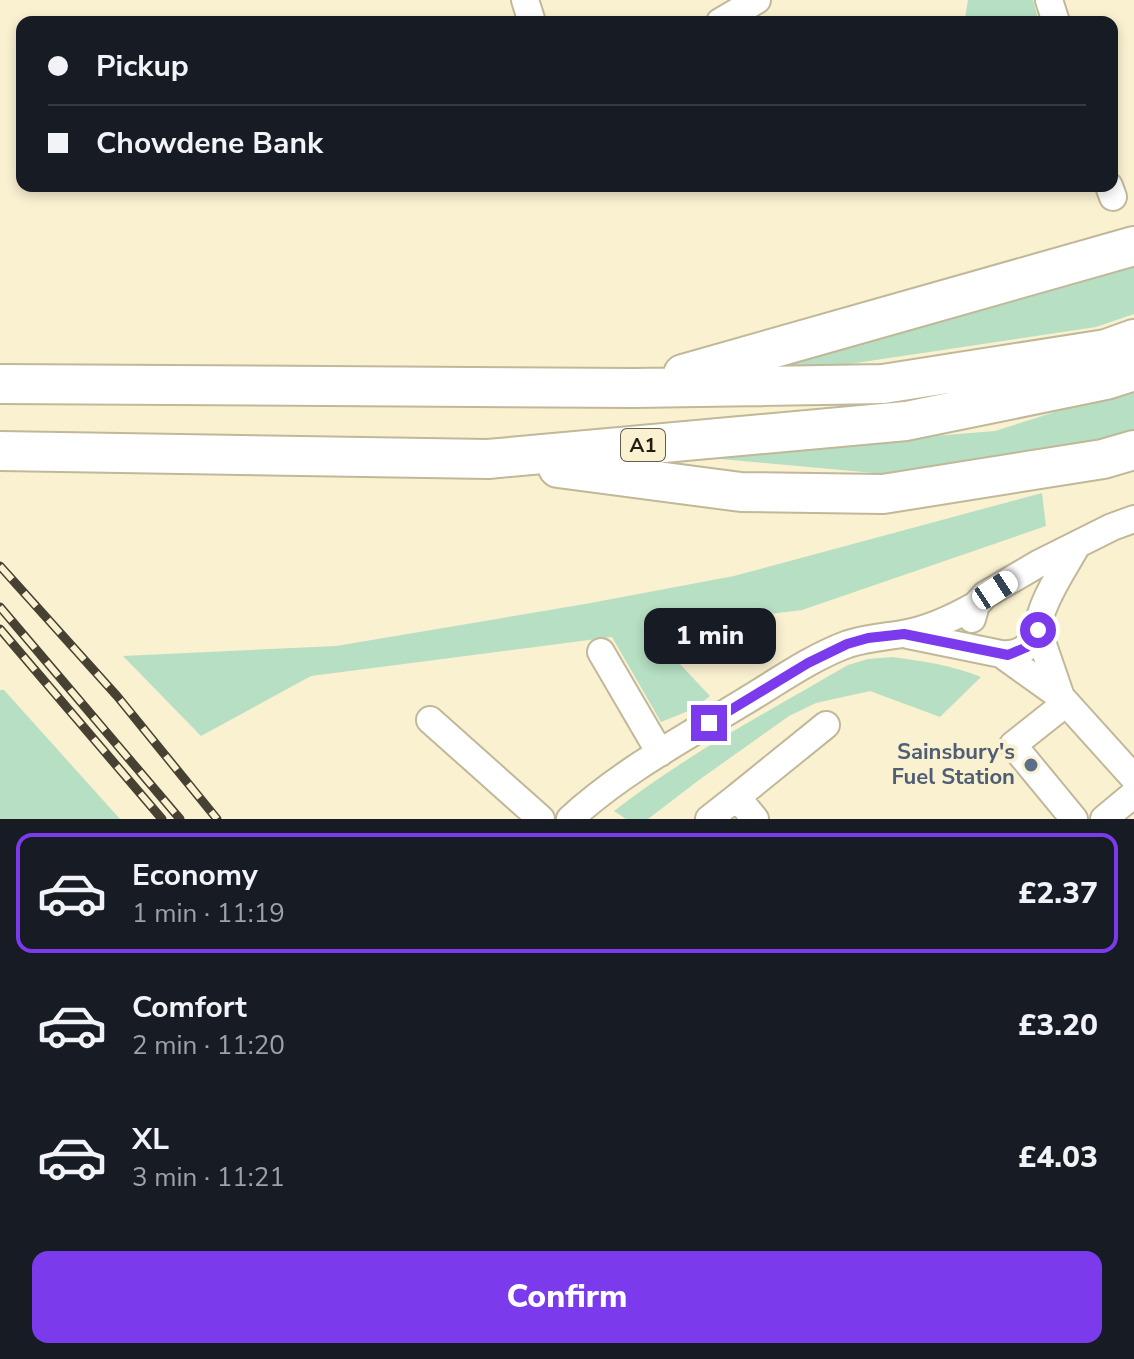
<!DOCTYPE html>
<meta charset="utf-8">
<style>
:root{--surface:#171b24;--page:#242831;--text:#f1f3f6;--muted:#9ea1a6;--line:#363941;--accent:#7c3aed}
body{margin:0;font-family:"Nunito Sans",sans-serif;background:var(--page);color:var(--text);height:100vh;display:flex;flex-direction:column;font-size:30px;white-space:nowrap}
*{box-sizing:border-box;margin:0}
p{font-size:26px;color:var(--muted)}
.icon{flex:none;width:44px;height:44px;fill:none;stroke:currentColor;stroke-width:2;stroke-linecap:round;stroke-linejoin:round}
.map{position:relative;height:819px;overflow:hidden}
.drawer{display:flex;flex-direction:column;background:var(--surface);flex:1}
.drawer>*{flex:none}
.hud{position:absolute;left:16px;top:16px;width:1102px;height:176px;border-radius:16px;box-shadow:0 4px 12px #0003;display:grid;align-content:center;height:176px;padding:0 32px;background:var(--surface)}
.end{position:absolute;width:36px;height:36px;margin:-18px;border:10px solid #7c3aed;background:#fff;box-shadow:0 0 0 4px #fff}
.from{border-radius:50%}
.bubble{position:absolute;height:56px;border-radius:16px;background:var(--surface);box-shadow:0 4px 12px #0003;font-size:26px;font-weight:800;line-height:56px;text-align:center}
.car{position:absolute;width:24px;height:48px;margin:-24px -12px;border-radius:10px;box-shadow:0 0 6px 2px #0007;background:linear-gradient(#fff 24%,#345 0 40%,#fff 0 76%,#345 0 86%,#fff 0)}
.hud b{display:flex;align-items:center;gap:28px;height:76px;font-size:30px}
.hud b+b{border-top:2px solid var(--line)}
.hud i{width:20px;height:20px;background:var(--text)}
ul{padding:14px 0 0;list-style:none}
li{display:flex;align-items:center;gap:24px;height:120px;margin:0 16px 12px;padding:0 16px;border:4px solid transparent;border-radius:16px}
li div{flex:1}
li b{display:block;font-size:30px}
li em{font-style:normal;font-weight:800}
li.on{border-color:var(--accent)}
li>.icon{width:72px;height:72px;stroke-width:1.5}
.button{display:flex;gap:16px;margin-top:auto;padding:16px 32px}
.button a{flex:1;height:92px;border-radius:16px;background:var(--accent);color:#fff;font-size:32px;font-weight:800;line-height:92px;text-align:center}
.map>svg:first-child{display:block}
</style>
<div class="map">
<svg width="1134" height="819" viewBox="0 0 1134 819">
<rect width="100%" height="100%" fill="#faf1d1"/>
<path fill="#b6dfc3" d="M 968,0 L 1033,0 L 1039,22 L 967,22 L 965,18 Z
M 1134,259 L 1134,314 L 1096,327 L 735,381 Z
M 1134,387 L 1134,431 L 1005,466 L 885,474 L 689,456 L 995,431 Z
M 1042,493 L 1046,526 L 802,610 L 647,629 L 710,696 L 693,709 L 661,722 L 612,637 L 311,676 L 201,736 L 123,656 L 336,646 L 585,604 L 734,576 Z
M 892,657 C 923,661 951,665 981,677 L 940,717 L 870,691 L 816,703 L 789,716 L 699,780 L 648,819 L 626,819 L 614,811 C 686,755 769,711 848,665 L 868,659 Z
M 0,690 L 4,690 L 120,819 L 0,819 Z"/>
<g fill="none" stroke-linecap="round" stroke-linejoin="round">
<g stroke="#c0b899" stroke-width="30">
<path id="minor" d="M 525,0 L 532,22
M 1049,0 L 1056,22
M 720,22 L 757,0
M 1109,186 L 1113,197
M 972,619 L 976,605 L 985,595 L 1038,564 L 1112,527 L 1134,519
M 1038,630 L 1061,697 L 1134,778
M 908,635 L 1001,654 C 1012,655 1022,652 1030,644 C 1039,634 1037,624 1041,614 C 1049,589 1065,567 1077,545
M 601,652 L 660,753
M 1001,654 L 1061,697
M 1066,703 L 1013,745 L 1074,819
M 430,720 L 541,819
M 570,819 C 621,772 683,739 742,703 C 776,683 810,658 848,644 C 866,638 883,637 902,634 C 928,630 953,618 976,605
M 709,819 L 737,797
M 755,819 L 737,797 L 826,725
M 1104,819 L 1134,794"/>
</g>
<g stroke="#c0b899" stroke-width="42">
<path id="highway" d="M 683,374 L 1134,246
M 0,384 L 634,388 L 883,384 L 1106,349 L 1134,339
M 0,451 L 488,459 L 906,421 L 1106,380 L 1134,371
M 558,468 L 741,492 L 883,494 L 1103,459 L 1134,450"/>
</g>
<use href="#minor" stroke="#fff" stroke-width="26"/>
<use href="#highway" stroke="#fff" stroke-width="38"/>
<g stroke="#464132" stroke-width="9">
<path id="rail" d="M 0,566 L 117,696 L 217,819
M 0,607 L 180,819
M 0,629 L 162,819"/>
</g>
<use href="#rail" stroke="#faf1d1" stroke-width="6" stroke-dasharray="18" stroke-linecap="butt"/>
</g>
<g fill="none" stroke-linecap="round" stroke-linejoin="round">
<path stroke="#7c3aed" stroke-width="10" d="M 709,723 L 808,663 L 847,644 L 868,638 L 904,634 L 1008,655 L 1027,647 L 1038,630"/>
</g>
<circle fill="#5c6f8a" stroke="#faf1d1" stroke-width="3" cx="1031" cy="765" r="8"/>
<g text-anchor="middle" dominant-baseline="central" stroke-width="8" stroke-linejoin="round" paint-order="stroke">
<rect fill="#faf1d1" stroke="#625d4b" stroke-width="2" x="621" y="429" width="44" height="32" rx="6"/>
<g font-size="20" font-weight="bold" fill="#211d12">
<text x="643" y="445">A1</text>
</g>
<g font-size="22" font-weight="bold" fill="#4e5e75" stroke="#faf1d1" text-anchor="end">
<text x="1015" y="752">Sainsbury's<tspan x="1015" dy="25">Fuel Station</tspan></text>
</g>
</g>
</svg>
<i class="end from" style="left:1038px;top:630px"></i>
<i class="end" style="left:709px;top:723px"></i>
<div class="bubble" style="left:644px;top:608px;width:132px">1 min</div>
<i class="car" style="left:995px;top:590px;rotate:57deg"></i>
<div class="hud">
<b><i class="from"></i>Pickup</b>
<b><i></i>Chowdene Bank</b>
</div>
</div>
<section class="drawer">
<ul>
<li class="on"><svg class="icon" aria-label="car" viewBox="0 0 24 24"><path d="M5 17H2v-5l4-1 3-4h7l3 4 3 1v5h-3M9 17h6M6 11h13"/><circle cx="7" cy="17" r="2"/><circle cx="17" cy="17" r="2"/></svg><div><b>Economy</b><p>1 min · 11:19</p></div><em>£2.37</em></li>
<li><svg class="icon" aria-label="car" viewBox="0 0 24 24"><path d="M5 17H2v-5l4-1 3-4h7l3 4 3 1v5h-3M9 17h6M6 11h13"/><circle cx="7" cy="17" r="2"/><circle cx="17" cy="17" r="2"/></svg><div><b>Comfort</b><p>2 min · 11:20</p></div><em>£3.20</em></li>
<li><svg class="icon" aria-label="car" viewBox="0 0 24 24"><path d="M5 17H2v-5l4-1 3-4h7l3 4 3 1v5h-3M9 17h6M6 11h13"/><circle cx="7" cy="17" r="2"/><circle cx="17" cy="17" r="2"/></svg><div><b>XL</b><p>3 min · 11:21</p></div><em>£4.03</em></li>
</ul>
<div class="button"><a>Confirm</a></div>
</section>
